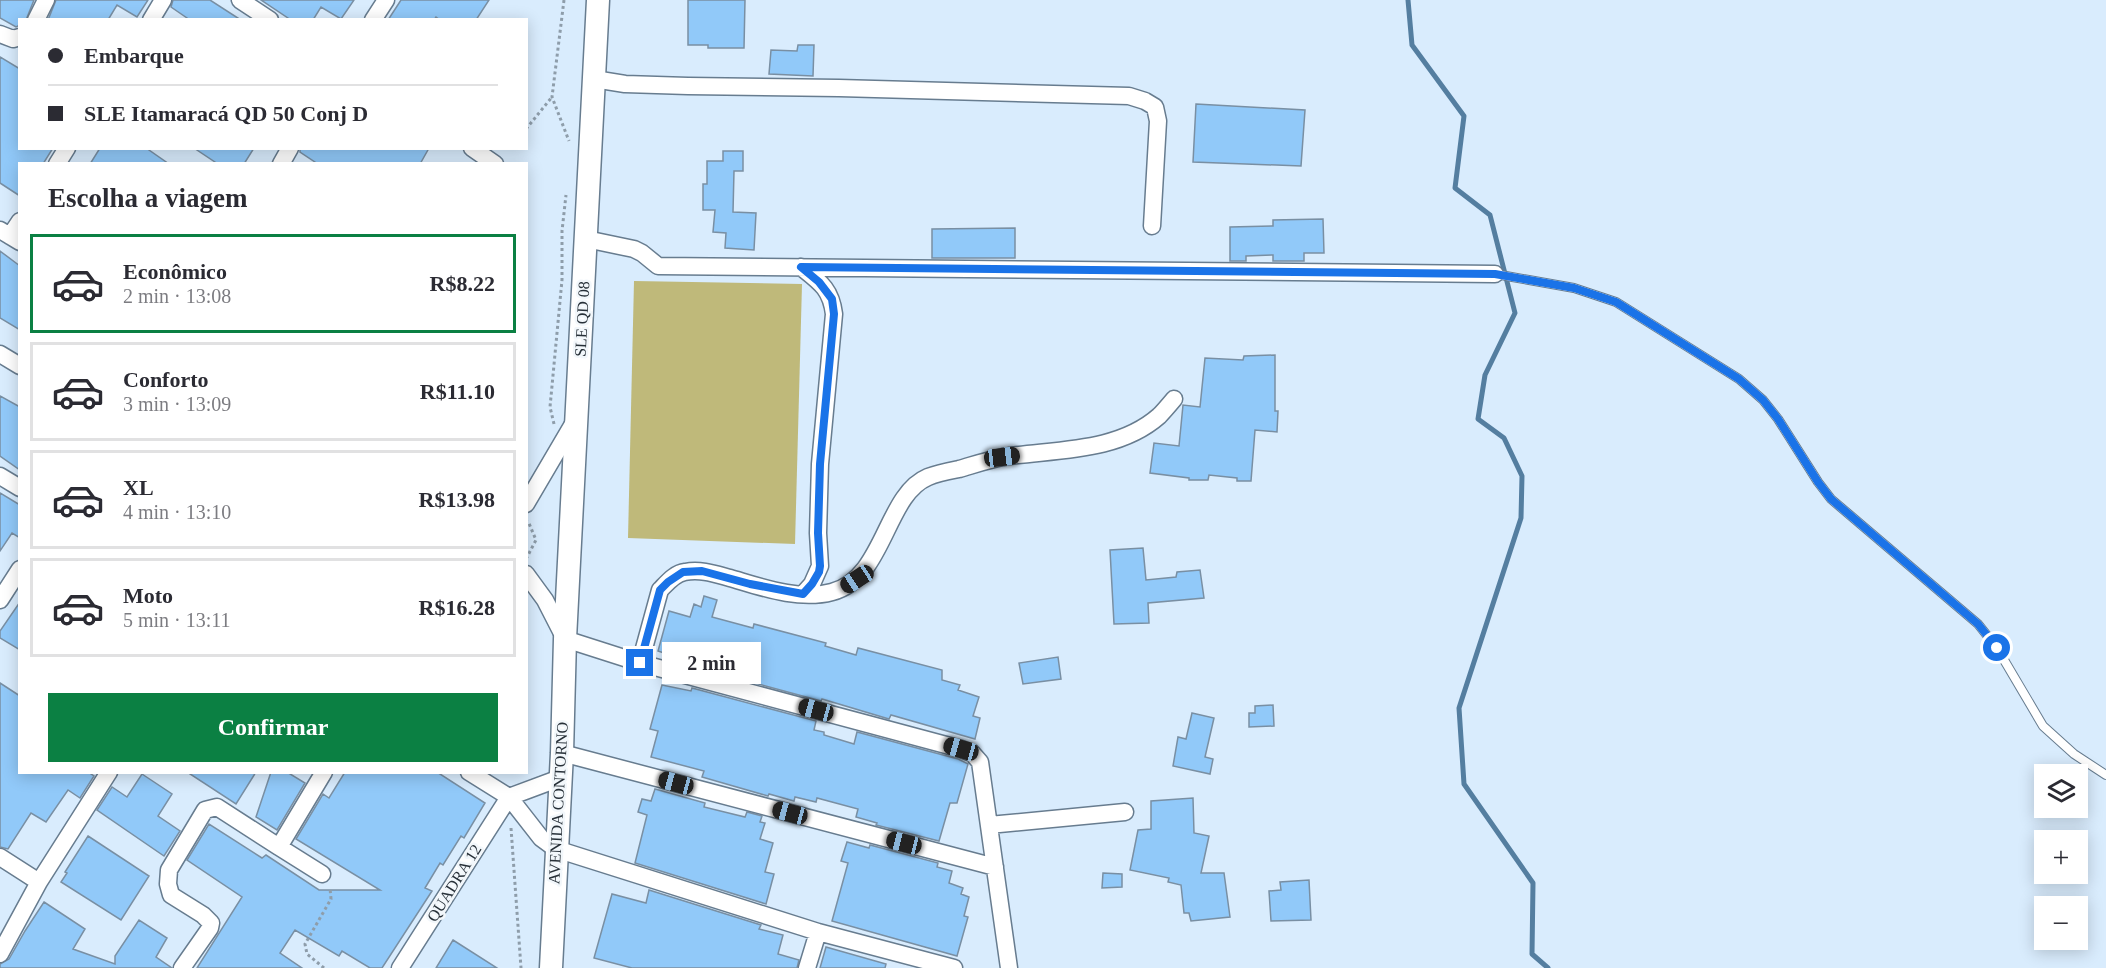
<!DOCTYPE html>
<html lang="pt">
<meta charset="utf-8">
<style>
:root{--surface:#fff;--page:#f7f7f7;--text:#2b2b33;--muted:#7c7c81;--line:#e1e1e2;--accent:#0b8043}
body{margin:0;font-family:Georgia,serif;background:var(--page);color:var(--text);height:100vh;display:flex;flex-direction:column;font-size:22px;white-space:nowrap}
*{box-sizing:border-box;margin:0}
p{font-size:20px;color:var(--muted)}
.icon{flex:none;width:33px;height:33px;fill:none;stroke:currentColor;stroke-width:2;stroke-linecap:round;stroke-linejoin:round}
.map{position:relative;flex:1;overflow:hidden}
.panel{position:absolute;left:18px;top:162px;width:510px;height:612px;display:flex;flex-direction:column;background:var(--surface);border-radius:0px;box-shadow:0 3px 15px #0003}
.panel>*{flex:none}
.guide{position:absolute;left:18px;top:18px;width:510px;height:132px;border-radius:0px;box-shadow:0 3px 15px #0003;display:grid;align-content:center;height:132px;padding:0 30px;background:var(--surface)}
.buttons{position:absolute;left:2034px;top:764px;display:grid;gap:12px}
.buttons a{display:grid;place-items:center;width:54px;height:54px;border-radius:0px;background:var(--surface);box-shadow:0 3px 15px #0003;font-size:30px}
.end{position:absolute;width:27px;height:27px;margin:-14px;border:8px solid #1a73e8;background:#fff;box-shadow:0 0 0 3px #fff}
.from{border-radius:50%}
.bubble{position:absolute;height:42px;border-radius:0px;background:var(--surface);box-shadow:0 3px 15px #0003;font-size:20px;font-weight:800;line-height:42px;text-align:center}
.car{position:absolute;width:18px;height:36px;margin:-18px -9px;border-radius:8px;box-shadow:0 0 4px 2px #0007;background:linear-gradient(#222 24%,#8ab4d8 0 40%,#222 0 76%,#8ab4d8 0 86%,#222 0)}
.guide b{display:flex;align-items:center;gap:21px;height:57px;font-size:22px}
.guide b+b{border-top:2px solid var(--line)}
.guide i{width:15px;height:15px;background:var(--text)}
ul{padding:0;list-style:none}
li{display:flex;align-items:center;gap:18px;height:99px;margin:0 12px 9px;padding:0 18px;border:3px solid var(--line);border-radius:0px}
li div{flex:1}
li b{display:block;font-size:22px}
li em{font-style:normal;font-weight:800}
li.current{border-color:var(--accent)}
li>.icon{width:54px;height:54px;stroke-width:1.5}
h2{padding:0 30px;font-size:27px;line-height:72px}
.primary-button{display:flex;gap:12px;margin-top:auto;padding:12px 30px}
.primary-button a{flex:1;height:69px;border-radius:0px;background:var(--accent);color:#fff;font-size:24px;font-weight:800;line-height:69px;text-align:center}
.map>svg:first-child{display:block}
</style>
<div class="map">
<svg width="2106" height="968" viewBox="0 0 2106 968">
<rect width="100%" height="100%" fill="#d9ecfd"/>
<path fill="#bfb97a" d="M 634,281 L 802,284 L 795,544 L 628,538 Z"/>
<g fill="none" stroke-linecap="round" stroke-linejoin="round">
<path stroke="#547ea0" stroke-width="5" d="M 1408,0 L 1412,45 L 1464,116 L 1455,188 L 1490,215 L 1515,313 L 1485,375 L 1478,419 L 1504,438 L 1522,476 L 1521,518 L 1459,708 L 1464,784 L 1533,883 L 1532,954 L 1548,968"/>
</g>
<path fill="#91c9f9" stroke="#798fa3" stroke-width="1.5" d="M 0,0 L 34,0 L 26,20 L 20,20 L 20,25 L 16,27 L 0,18 Z
M 56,0 L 148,0 L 137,17 L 117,5 L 108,20 L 48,20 Z
M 173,0 L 210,0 L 241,20 L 190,20 L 171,7 Z
M 261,0 L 354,0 L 341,19 L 321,7 L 313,20 L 291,20 Z
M 401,0 L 489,0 L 476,20 L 440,20 L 436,17 L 434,20 L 388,20 Z
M 688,0 L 745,0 L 744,48 L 708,48 L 708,45 L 688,45 Z
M 798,45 L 814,45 L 813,76 L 769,74 L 771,50 L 797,51 Z
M 0,57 L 20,69 L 20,148 L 53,148 L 43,164 L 20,164 L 20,196 L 0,183 Z
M 1196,104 L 1305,110 L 1301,166 L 1193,162 Z
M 100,148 L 146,148 L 169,164 L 90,164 Z
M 194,148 L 254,148 L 244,164 L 218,164 Z
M 300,148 L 429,148 L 420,164 L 318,164 L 300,152 Z
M 723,151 L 743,151 L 743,171 L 734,171 L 733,212 L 756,213 L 754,250 L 725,248 L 726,233 L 713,232 L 715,210 L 703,210 L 703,184 L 707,184 L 707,161 L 723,161 Z
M 1323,219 L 1324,253 L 1304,253 L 1304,261 L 1273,261 L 1273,255 L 1246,256 L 1246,261 L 1230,261 L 1230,227 L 1273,226 L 1273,220 Z
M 1015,228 L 1015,258 L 932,258 L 932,229 Z
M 0,251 L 20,266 L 20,330 L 0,318 Z
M 1275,355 L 1275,411 L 1278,411 L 1277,432 L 1255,430 L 1251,481 L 1237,481 L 1237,478 L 1209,475 L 1208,480 L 1189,480 L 1189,478 L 1150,473 L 1154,443 L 1179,446 L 1183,405 L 1200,407 L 1205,358 L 1243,360 L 1244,356 Z
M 0,396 L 20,407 L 20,470 L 0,456 Z
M 0,493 L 20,505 L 20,538 L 12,533 L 0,551 Z
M 1143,548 L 1146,580 L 1176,577 L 1177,572 L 1200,570 L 1204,598 L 1148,603 L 1149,623 L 1114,624 L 1110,550 Z
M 704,596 L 717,600 L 712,617 L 753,628 L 754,624 L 826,643 L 825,646 L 856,655 L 858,648 L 942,670 L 942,680 L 960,685 L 958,690 L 979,697 L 973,716 L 980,718 L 975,739 L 891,715 L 889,719 L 822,699 L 821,701 L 699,668 L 700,665 L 658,651 L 669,611 L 690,617 L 694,604 L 701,607 Z
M 20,602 L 20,650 L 0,638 L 0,631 Z
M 1058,657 L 1061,679 L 1023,684 L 1019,663 Z
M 0,683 L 20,696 L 20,772 L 88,772 L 94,776 L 80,798 L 68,790 L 46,822 L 31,813 L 8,849 L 0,847 Z
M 662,685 L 691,691 L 692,688 L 816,721 L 814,730 L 824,732 L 824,735 L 854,744 L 857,732 L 958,759 L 968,764 L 957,803 L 950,803 L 939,841 L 876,825 L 877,823 L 856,817 L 858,809 L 817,798 L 816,802 L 795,797 L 794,801 L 769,794 L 768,796 L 702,777 L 704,771 L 651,757 L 658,731 L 650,729 Z
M 1273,705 L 1274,726 L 1249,727 L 1249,713 L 1255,713 L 1255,706 Z
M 1192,713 L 1214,718 L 1205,757 L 1213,759 L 1210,774 L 1173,766 L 1178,737 L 1186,739 Z
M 187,772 L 256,772 L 236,804 Z
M 271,772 L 287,772 L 305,783 L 277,830 L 256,817 Z
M 345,772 L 437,772 L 485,803 L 464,838 L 461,836 L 443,865 L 440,863 L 425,888 L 432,891 L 382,968 L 370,968 L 342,951 L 339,956 L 295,930 L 280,953 L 302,968 L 197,968 L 242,897 L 187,860 L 209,824 L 262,858 L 266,855 L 319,890 L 380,890 L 296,839 L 323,794 L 329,798 Z
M 142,774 L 172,794 L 158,816 L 180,831 L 164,856 L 97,810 L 112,787 L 127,797 Z
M 655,789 L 705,803 L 704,807 L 745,817 L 747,812 L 762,816 L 760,822 L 765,823 L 760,839 L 773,843 L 765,872 L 774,874 L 766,904 L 635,863 L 647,815 L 638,812 L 642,799 L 651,801 Z
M 1193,798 L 1194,833 L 1209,836 L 1201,873 L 1224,873 L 1230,917 L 1191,921 L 1189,913 L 1184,913 L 1181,885 L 1168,882 L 1169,878 L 1130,870 L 1138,830 L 1151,829 L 1151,801 Z
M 88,836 L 149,876 L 121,920 L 61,882 L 67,873 L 65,872 Z
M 847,842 L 869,848 L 870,845 L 938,863 L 937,867 L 952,871 L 949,883 L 963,888 L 961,894 L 969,897 L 964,916 L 968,917 L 957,956 L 832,921 L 848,863 L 841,861 Z
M 1103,873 L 1122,874 L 1122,887 L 1102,888 Z
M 1309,880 L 1311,920 L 1271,921 L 1269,891 L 1281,890 L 1280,882 Z
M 649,890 L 761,925 L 759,929 L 783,935 L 778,954 L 799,960 L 797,968 L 632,968 L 594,958 L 612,894 L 646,903 Z
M 44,902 L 85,929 L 73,949 L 115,964 L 115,956 L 139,920 L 167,938 L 156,957 L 172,968 L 0,968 L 0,964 L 9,959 L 25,931 Z
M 453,940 L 497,968 L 436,968 Z
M 826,947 L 886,964 L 885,968 L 820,968 Z"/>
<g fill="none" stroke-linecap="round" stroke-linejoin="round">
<g stroke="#677c8f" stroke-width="10">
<path id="lane" d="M 1495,274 L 1574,288 L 1616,302 L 1739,379 L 1763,400 L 1778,419 L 1818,482 L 1831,499 L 1978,624 L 1997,648 L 2043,726 L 2074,754 L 2106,775"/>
</g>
<g stroke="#677c8f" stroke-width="19">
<path id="street" d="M 240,0 L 270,20
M 36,20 L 46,0
M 151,20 L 163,0
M 373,20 L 386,0
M 0,34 L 13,39 L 20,37
M 594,79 L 625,84 L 688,86 L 839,88 L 1129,96 L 1145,101 L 1155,107 L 1158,121 L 1152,226
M 472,148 L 495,164
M 57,164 L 67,148
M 281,164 L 290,148
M 0,230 L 20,242
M 10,236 L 20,221
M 586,239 L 634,249 L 642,253 L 658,266 L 1495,274
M 801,267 C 820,282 831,289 834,314 L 820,464 L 818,533 L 820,566 L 812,584 L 803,594
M 0,354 L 20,366
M 0,476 L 20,488
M 526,504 L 573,424
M 526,574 L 545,600 L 565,639 L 640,663 L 961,749 L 972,753 L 980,762 L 1009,968
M 0,600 L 20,569
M 640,663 L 660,590 C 667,583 675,573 685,572 C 701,569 715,574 730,578 C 761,587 799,601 832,592 C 885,578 885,495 928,477 C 938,473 949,471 959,469 C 973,465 988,460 1003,457 C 1054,449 1117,453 1159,416 C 1164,411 1169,405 1174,399
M 562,753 L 995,867
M 469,772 L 509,797 L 541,838 L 556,849 L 818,932 L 954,968
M 509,797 L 560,778
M 989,825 L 1125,812
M 279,847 L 322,874
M 0,857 L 39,882
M 0,954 L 39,882 L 109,772
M 182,968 L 210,928 L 211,923 L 203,915 L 171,895 L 168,884 L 169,870 L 205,810 L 217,807 L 279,847 L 324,772
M 400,968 L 509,797
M 807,968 L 818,932"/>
</g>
<g stroke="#677c8f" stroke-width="25">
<path id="secondary" d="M 551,968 L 562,753 L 565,639 L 598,0"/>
</g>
<path stroke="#8e9daa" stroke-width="3" stroke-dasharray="3 3" stroke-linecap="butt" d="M 564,0 L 552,97 L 569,141
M 526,129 L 552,97
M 554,424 L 550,407 L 562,280 L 562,231 L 566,195
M 526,559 L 536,540 L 528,521
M 511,828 L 521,968
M 324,968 L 307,954 L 305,944 L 331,899 L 330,888"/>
<use href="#lane" stroke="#fff" stroke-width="8"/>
<use href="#street" stroke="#fff" stroke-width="16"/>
<use href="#secondary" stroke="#fff" stroke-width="22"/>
</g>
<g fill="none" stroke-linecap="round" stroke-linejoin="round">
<path stroke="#1a73e8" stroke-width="8" d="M 640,663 L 660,590 L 668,582 L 683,572 L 702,571 L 750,584 L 803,594 L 812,584 L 819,572 L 820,566 L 818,533 L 820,464 L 834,314 L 832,299 L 819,282 L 801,267 L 1495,274 L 1574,288 L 1616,302 L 1739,379 L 1763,400 L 1778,419 L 1818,482 L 1831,499 L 1978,624 L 1997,648"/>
</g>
<g text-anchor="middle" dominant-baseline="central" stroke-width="5" stroke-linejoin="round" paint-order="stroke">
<g font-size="16" fill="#273038" stroke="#f2f7fb">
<text transform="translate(582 319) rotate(-87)">SLE QD 08</text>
<text transform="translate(558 803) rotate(-87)">AVENIDA CONTORNO</text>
<text transform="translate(454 883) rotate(-58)">QUADRA 12</text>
</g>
</g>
</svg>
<div class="buttons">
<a><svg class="icon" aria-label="layers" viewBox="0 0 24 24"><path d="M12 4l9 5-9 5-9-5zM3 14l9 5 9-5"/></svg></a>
<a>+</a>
<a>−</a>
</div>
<i class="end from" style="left:1997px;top:648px"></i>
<i class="end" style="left:640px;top:663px"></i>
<div class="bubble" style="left:662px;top:642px;width:99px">2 min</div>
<i class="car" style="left:1002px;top:457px;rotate:83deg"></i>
<i class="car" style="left:857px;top:579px;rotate:237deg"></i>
<i class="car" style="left:816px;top:710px;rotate:285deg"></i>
<i class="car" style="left:961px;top:749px;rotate:286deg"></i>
<i class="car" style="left:676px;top:783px;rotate:285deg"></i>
<i class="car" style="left:790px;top:813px;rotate:285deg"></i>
<i class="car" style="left:904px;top:843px;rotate:284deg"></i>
<div class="guide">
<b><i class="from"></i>Embarque</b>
<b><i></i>SLE Itamaracá QD 50 Conj D</b>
</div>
<section class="panel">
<h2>Escolha a viagem</h2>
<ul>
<li class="current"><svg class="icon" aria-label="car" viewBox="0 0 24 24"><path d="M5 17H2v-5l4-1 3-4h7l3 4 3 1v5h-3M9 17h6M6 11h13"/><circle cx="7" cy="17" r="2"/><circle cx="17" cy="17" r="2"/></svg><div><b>Econômico</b><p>2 min · 13:08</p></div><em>R$8.22</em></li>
<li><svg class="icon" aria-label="car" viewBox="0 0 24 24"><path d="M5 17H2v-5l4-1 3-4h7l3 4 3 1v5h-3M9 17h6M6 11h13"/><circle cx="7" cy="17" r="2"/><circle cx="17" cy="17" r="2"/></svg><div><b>Conforto</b><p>3 min · 13:09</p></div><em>R$11.10</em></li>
<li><svg class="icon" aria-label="car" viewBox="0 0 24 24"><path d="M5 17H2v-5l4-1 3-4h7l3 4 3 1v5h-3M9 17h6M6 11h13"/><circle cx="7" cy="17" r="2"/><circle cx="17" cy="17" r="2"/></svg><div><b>XL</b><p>4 min · 13:10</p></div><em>R$13.98</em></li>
<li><svg class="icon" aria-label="car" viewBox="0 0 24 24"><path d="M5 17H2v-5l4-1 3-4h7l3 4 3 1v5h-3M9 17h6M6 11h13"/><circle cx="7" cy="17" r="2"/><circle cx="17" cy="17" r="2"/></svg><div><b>Moto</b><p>5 min · 13:11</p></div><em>R$16.28</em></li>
</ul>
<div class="primary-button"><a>Confirmar</a></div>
</section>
</div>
